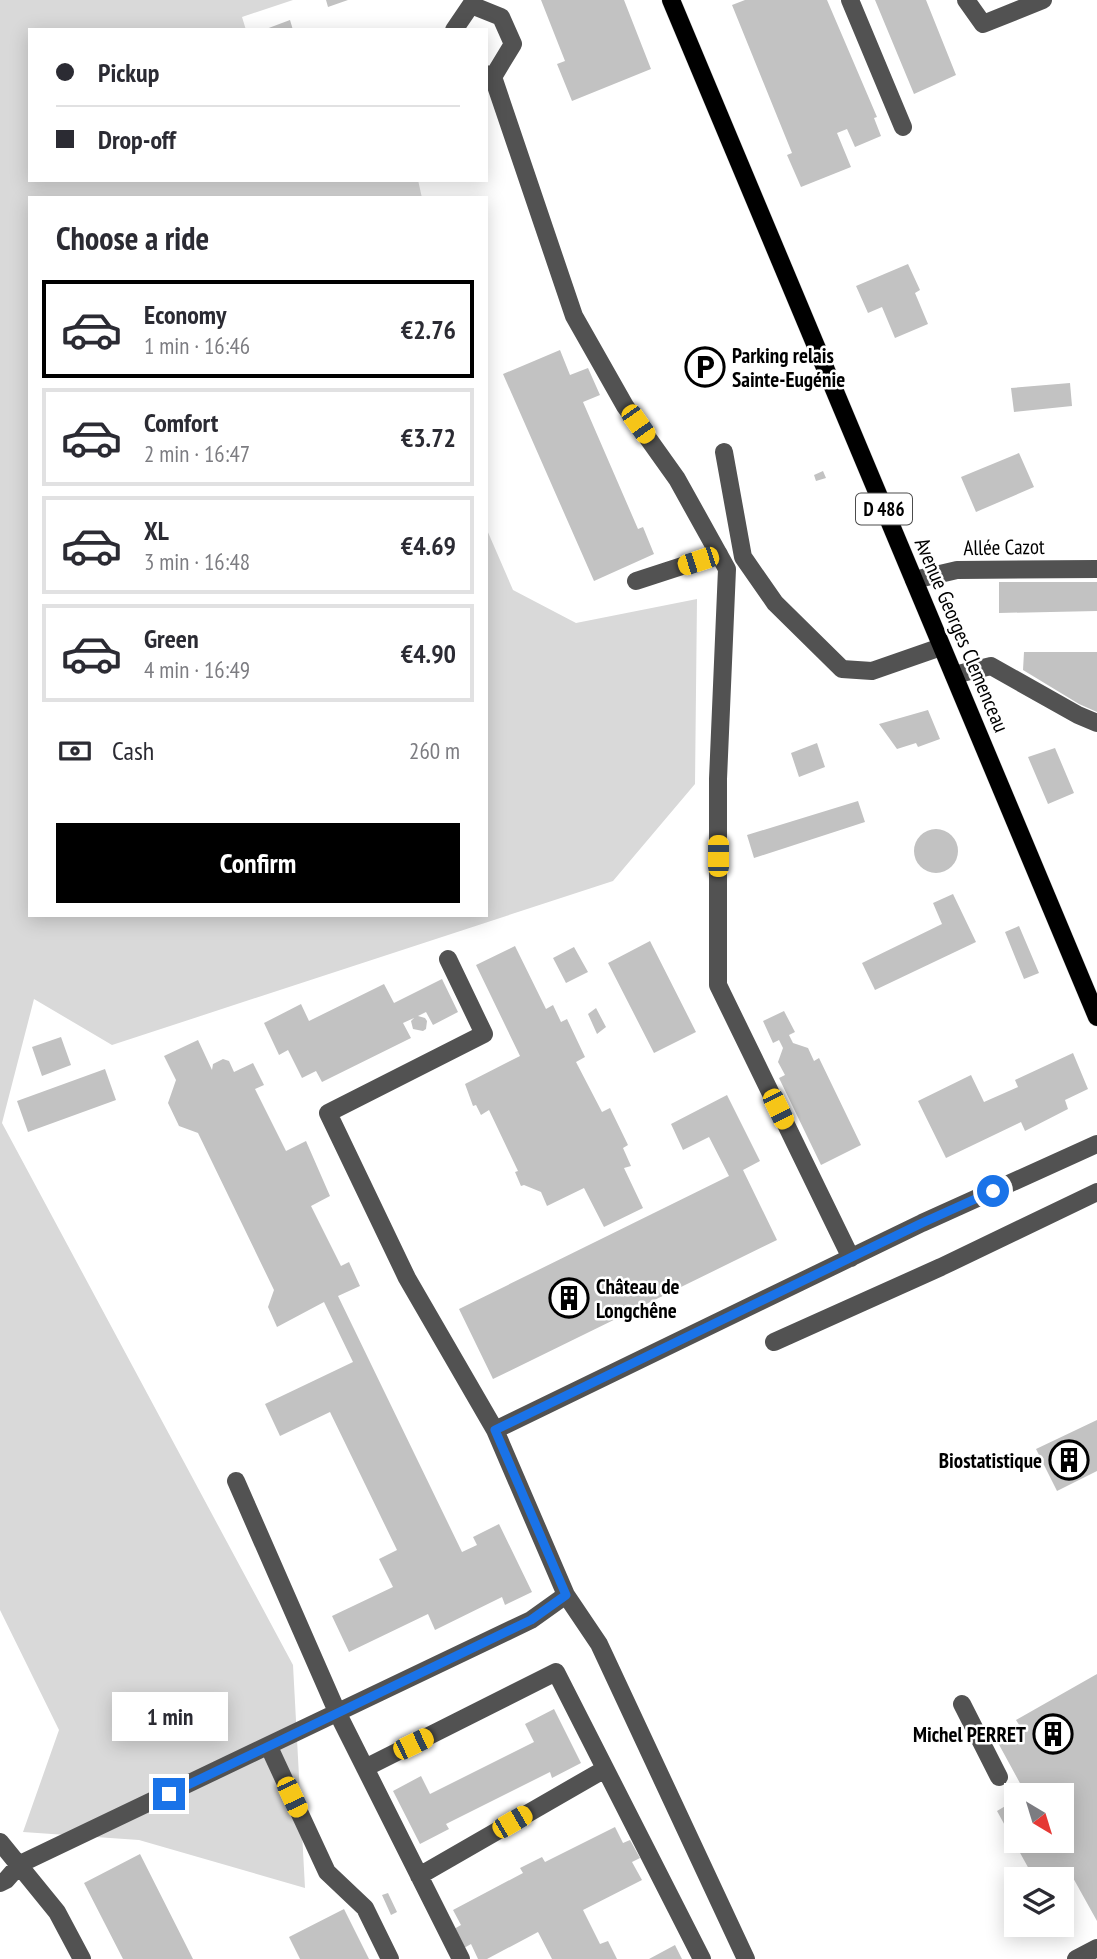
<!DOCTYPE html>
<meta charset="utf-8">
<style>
:root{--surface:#fff;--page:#f2f2f3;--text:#2b2b33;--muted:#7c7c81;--line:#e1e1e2;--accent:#000}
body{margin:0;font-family:"PT Sans Narrow",sans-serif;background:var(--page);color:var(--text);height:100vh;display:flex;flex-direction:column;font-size:26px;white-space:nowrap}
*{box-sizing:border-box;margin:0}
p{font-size:23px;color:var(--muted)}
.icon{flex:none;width:38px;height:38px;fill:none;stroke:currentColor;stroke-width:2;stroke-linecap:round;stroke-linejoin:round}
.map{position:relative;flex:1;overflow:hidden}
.side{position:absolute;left:28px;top:196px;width:460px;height:721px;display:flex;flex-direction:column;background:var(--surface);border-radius:0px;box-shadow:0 4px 18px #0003}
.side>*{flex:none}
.top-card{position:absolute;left:28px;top:28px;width:460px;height:154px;border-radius:0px;box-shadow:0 4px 18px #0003;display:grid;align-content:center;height:154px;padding:0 28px;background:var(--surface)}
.needle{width:46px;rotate:142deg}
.tools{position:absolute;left:1004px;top:1783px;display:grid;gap:14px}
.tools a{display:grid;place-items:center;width:70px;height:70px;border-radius:0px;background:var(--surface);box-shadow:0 4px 18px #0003;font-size:35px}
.end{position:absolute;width:32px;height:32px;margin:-16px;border:9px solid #1a73e8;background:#fff;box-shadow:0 0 0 4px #fff}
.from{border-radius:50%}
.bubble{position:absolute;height:49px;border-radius:0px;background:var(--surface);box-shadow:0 4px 18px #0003;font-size:23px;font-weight:600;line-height:49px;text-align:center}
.car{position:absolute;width:21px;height:42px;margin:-21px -10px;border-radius:9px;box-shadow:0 0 5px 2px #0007;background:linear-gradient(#f5c518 24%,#345 0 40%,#f5c518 0 76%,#345 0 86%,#f5c518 0)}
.top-card b{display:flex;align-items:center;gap:24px;height:66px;font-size:26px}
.top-card b+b{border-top:2px solid var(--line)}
.top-card i{width:18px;height:18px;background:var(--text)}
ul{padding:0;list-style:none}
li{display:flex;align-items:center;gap:21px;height:98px;margin:0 14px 10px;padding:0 14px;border:4px solid var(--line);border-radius:0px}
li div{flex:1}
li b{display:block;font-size:26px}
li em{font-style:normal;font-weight:600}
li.on{border-color:var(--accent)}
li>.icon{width:63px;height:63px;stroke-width:1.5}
h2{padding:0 28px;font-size:32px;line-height:84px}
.pay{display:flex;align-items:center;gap:18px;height:77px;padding:0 28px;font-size:26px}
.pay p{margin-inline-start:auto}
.action{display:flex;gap:14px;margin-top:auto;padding:14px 28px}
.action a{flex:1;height:80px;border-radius:0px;background:var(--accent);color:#fff;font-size:28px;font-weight:600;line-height:80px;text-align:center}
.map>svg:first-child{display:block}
</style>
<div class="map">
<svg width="1097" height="1959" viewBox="0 0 1097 1959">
<rect width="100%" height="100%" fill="#fff"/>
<path fill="#d9d9d9" d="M 0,0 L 293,0 L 242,17 L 246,30 L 30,30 L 30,180 L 418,180 L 422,198 L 30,198 L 30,915 L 486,915 L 487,530 L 513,590 L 576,623 L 697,599 L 695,784 L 613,881 L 112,1045 L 34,999 L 2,1123 L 293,1665 L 305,1888 L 139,1840 L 23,1832 L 59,1730 L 0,1610 Z"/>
<path fill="#c2c2c2" d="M 326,0 L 348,0 L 328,7 Z
M 541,0 L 624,0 L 651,69 L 572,101 L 557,64 L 565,61 Z
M 745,0 L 827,0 L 877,117 L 874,118 L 881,136 L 855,147 L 847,129 L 837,133 L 851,167 L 801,187 L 787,155 L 792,153 L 732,5 Z
M 875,0 L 926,0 L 956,75 L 914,94 Z
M 290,20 L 293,30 L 266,30 L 266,29 Z
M 908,264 L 920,290 L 915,293 L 928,324 L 895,338 L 882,307 L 868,313 L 856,286 Z
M 560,350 L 570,375 L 588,368 L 600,395 L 583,402 L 638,529 L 643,527 L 654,554 L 594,581 L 503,374 Z
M 1070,383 L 1072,406 L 1014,412 L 1011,388 Z
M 1019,453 L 1034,487 L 976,512 L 961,477 Z
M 823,471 L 826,478 L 816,481 L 814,475 Z
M 999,582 L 1097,582 L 1097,611 L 999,613 Z
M 1024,652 L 1097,652 L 1097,712 L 1079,704 L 1023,670 Z
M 928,710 L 940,739 L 918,747 L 916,743 L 897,749 L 879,724 Z
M 817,743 L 825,767 L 799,777 L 791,753 Z
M 1055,748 L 1074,793 L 1048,804 L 1028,757 Z
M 858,801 L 865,822 L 754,858 L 747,835 Z
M914 851a22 22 0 1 1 44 0a22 22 0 1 1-44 0Z
M 953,894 L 976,942 L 875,990 L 862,963 L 942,924 L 933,903 Z
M 1019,926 L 1039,973 L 1024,979 L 1005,932 Z
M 650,941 L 696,1032 L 654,1053 L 608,963 Z
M 515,946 L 546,1009 L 553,1005 L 561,1022 L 567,1019 L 585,1057 L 576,1062 L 602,1112 L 610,1108 L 628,1145 L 623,1148 L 631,1166 L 624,1168 L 643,1208 L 604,1227 L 584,1188 L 547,1206 L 541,1192 L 524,1185 L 521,1186 L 515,1172 L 518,1171 L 489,1110 L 481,1115 L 476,1105 L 473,1106 L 465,1084 L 520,1056 L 476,965 Z
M 574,947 L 588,972 L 566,983 L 553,958 Z
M 442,979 L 458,1012 L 433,1025 L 426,1012 L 418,1016 L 425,1018 L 427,1021 L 426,1029 L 423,1031 L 413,1029 L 411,1021 L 414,1018 L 403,1023 L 411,1038 L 322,1082 L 316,1071 L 302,1078 L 288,1050 L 279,1055 L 264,1023 L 301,1004 L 309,1021 L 384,984 L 394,1003 Z
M 596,1008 L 606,1027 L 597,1034 L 588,1014 Z
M 784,1011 L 795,1032 L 789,1035 L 793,1043 L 808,1048 L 814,1061 L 819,1058 L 861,1145 L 821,1165 L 779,1078 L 785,1075 L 778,1062 L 783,1048 L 779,1040 L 773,1043 L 763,1021 Z
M 61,1037 L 71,1065 L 42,1076 L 32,1047 Z
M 198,1040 L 212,1070 L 213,1064 L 223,1059 L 229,1061 L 234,1072 L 253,1063 L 264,1085 L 255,1089 L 286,1151 L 306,1141 L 330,1196 L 311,1206 L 341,1266 L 349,1262 L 360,1286 L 338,1296 L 462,1552 L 477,1545 L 473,1537 L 499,1524 L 532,1592 L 505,1605 L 502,1597 L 435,1630 L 428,1614 L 349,1652 L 332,1616 L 393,1587 L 379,1559 L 397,1550 L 330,1412 L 280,1436 L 265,1404 L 353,1362 L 324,1302 L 277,1327 L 268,1307 L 274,1290 L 198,1133 L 179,1126 L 168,1103 L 176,1080 L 164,1056 Z
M 1073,1053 L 1088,1089 L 1065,1100 L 1068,1109 L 1025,1131 L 1021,1122 L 946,1158 L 918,1101 L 971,1075 L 984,1102 L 1018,1087 L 1015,1080 Z
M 105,1069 L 116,1100 L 28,1132 L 17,1101 Z
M 727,1095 L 760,1161 L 743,1170 L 777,1240 L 493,1379 L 459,1309 L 729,1176 L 709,1137 L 683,1150 L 671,1124 Z
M 1097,1420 L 1097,1471 L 1057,1491 L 1036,1449 Z
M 1097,1674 L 1097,1921 L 1072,1876 L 1062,1882 L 1062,1880 L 1035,1880 L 997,1811 L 1017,1799 L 1017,1841 L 1062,1841 L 1062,1796 L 1027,1796 L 997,1741 L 1021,1728 L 1016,1720 Z
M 554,1709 L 581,1763 L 552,1778 L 550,1772 L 446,1824 L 449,1829 L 420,1844 L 393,1791 L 421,1776 L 430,1794 L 534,1742 L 525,1724 Z
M 615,1827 L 623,1843 L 630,1840 L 640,1858 L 632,1862 L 642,1880 L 583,1910 L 600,1944 L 608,1941 L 617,1959 L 552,1959 L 538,1932 L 487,1959 L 478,1959 L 471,1944 L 464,1948 L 454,1929 L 461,1925 L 453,1910 L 523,1873 L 520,1868 L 542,1857 L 545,1862 Z
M 140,1854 L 193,1959 L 123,1959 L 84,1883 Z
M 388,1893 L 397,1912 L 391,1915 L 382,1895 Z
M 344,1909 L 369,1959 L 300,1959 L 289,1937 Z
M 675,1945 L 682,1959 L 649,1959 Z"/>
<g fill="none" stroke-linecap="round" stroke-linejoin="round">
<g stroke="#dbdbdb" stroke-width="19">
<path id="major" d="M 671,0 L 1097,1017"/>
</g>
<path stroke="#525252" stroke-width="18" d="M 850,0 L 903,127
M 966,0 L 983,24 L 1043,0
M 454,30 L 471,5 L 501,17 L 513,44 L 493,77
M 486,74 L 493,77 L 574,316 L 625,406 L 677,479 L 727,569 L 718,779 L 718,985 L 851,1258
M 724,452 L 743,557 L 775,603 L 842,669 L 872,671 L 941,647
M 914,580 L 957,570 L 1097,569
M 636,581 L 719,554
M 954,675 L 991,666 L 1078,715 L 1097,723
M 448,959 L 484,1034 L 328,1113 L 407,1278 L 495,1430
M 774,1342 L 941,1267 L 1097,1192
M 236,1481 L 338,1714 L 461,1959
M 566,1595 L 599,1644 L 746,1959
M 962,1704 L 999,1777
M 269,1747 L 327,1872 L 365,1908 L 390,1959
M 365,1768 L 556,1672 L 702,1959
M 0,1842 L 57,1912 L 82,1959
M 419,1876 L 605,1769
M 0,1883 L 6,1880 L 20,1864 L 531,1620 L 566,1595 L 495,1430 L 922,1223 L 1097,1144
M 1076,1959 L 1097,1948"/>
<use href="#major" stroke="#000" stroke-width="18"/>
</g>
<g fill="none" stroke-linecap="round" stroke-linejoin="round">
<path stroke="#1a73e8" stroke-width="9" d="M 169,1794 L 531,1620 L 566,1595 L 495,1430 L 922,1223 L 993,1191"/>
</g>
<defs>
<g id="parking-ring" transform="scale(2.0125)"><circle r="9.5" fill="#fff" stroke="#000" stroke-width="1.5"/><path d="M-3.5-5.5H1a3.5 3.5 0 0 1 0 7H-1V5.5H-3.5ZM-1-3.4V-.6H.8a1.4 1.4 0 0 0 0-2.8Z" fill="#000"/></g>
<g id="building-ring" transform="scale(2.0125)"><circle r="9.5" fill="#fff" stroke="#000" stroke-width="1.5"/><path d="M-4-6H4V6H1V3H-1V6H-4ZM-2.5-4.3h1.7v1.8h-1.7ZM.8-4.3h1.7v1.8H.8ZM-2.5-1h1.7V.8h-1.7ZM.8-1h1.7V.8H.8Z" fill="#000"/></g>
</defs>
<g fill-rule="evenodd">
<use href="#parking-ring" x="705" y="367"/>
<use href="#building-ring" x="569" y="1298"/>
<use href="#building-ring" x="1069" y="1460"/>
<use href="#building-ring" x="1053" y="1734"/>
</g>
<g text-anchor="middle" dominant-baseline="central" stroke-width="5" stroke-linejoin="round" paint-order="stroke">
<rect fill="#fff" stroke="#4c4c4c" stroke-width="2" x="856" y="493.5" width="56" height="31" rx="5"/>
<g font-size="19" font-weight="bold" fill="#000">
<text x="884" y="509">D 486</text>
</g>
<g font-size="21" font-weight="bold" fill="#000" stroke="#fff" text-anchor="start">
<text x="732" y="355">Parking relais<tspan x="732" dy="24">Sainte-Eugénie</tspan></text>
<text x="596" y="1286">Château de<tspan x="596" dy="24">Longchêne</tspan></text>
<text x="1042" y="1460" text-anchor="end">Biostatistique</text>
<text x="1026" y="1734" text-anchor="end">Michel PERRET</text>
</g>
<g font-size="21" fill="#000" stroke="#fff">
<text transform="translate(1004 547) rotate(-1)">Allée Cazot</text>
<text transform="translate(962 635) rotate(67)">Avenue Georges Clemenceau</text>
</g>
</g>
</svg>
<div class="tools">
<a><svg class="needle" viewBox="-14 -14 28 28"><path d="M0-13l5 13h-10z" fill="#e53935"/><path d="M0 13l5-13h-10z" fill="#7c7c81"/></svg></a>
<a><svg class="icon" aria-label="layers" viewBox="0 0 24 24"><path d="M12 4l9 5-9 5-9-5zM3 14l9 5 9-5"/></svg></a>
</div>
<i class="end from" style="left:993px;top:1191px"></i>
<i class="end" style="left:169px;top:1794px"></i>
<div class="bubble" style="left:112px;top:1692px;width:116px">1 min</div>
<i class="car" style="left:638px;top:424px;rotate:145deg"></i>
<i class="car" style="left:698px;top:561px;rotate:252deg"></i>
<i class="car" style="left:718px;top:856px;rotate:0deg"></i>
<i class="car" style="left:778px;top:1109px;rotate:154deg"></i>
<i class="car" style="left:413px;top:1744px;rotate:64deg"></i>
<i class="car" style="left:292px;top:1797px;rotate:155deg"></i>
<i class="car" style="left:512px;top:1822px;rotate:60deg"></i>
<div class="top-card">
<b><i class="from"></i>Pickup</b>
<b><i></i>Drop-off</b>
</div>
<section class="side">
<h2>Choose a ride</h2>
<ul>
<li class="on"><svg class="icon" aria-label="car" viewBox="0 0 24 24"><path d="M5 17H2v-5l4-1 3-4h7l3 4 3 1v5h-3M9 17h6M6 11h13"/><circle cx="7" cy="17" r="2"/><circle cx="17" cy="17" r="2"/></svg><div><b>Economy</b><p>1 min · 16:46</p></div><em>€2.76</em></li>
<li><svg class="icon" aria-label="car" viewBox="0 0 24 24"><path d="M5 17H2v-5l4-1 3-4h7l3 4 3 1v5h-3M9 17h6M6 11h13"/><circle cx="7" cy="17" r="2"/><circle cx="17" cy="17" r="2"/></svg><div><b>Comfort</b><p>2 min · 16:47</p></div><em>€3.72</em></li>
<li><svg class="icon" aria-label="car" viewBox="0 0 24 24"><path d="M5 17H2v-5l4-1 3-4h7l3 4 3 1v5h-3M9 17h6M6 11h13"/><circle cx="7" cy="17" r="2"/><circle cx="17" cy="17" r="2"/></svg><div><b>XL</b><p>3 min · 16:48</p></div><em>€4.69</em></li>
<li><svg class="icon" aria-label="car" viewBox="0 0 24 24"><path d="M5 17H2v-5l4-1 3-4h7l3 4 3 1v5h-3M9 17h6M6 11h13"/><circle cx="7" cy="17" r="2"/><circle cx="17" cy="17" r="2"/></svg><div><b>Green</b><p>4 min · 16:49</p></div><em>€4.90</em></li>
</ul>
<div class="pay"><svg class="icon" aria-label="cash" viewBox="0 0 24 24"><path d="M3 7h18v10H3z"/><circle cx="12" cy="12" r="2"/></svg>Cash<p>260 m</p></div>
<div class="action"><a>Confirm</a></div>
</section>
</div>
